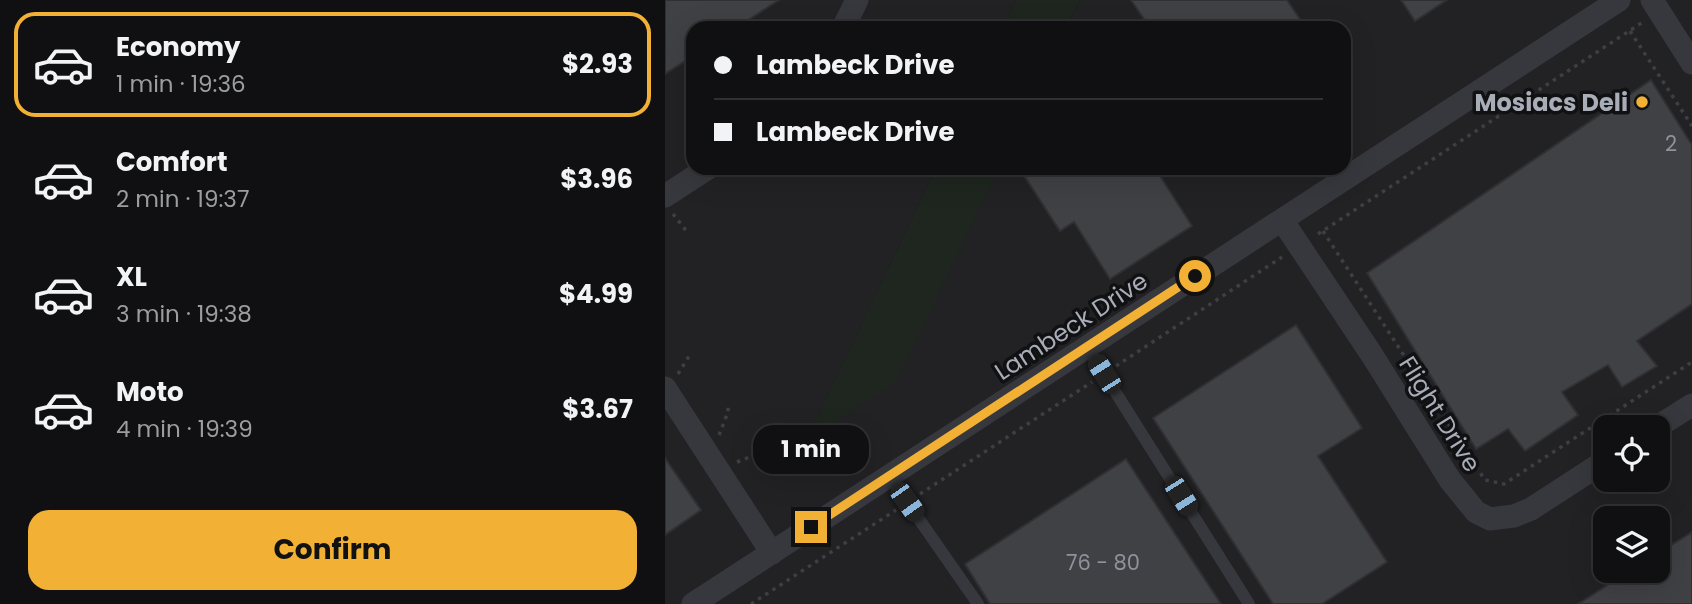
<!DOCTYPE html>
<meta charset="utf-8">
<style>
:root{--surface:#101012;--page:#1e1e20;--text:#f1f3f6;--muted:#9c9d9f;--line:#303032;--accent:#f2b134}
body{margin:0;font-family:Poppins,sans-serif;background:var(--page);color:var(--text);height:100vh;display:flex;flex-direction:column;font-size:26px;white-space:nowrap}
*{box-sizing:border-box;margin:0}
p{font-size:23px;color:var(--muted)}
.icon{flex:none;width:38px;height:38px;fill:none;stroke:currentColor;stroke-width:2;stroke-linecap:round;stroke-linejoin:round}
.map{position:relative;flex:1;overflow:hidden}
.details{display:flex;flex-direction:column;background:var(--surface);width:665px}
.details>*{flex:none}
.banner{position:absolute;left:21px;top:21px;width:665px;height:154px;border-radius:21px;box-shadow:0 7px 28px #0002,0 0 0 2px var(--line);display:grid;align-content:center;height:154px;padding:0 28px;background:var(--surface)}
.buttons{position:absolute;left:928px;top:415px;display:grid;gap:14px}
.buttons a{display:grid;place-items:center;width:77px;height:77px;border-radius:14px;background:var(--surface);box-shadow:0 7px 28px #0002,0 0 0 2px var(--line);font-size:35px}
.end{position:absolute;width:32px;height:32px;margin:-16px;border:9px solid #f2b134;background:#111;box-shadow:0 0 0 4px #111}
.from{border-radius:50%}
.bubble{position:absolute;height:49px;border-radius:21px;background:var(--surface);box-shadow:0 7px 28px #0002,0 0 0 2px var(--line);font-size:23px;font-weight:700;line-height:49px;text-align:center}
.car{position:absolute;width:21px;height:42px;margin:-21px -10px;border-radius:9px;box-shadow:0 0 5px 2px #0007;background:linear-gradient(#222 24%,#8ab4d8 0 40%,#222 0 76%,#8ab4d8 0 86%,#222 0)}
.banner b{display:flex;align-items:center;gap:24px;height:66px;font-size:26px}
.banner b+b{border-top:2px solid var(--line)}
.banner i{width:18px;height:18px;background:var(--text)}
ul{padding:12px 0 0;list-style:none}
li{display:flex;align-items:center;gap:21px;height:105px;margin:0 14px 10px;padding:0 14px;border:4px solid transparent;border-radius:21px}
li div{flex:1}
li b{display:block;font-size:26px}
li em{font-style:normal;font-weight:700}
li.on{border-color:var(--accent)}
li>.icon{width:63px;height:63px;stroke-width:1.5}
.button{display:flex;gap:14px;margin-top:auto;padding:14px 28px}
.button a{flex:1;height:80px;border-radius:21px;background:var(--accent);color:#111;font-size:28px;font-weight:700;line-height:80px;text-align:center}
main{display:flex;flex:1;min-height:0}
.map>svg:first-child{display:block}
</style>
<main>
<section class="details">
<ul>
<li class="on"><svg class="icon" aria-label="car" viewBox="0 0 24 24"><path d="M5 17H2v-5l4-1 3-4h7l3 4 3 1v5h-3M9 17h6M6 11h13"/><circle cx="7" cy="17" r="2"/><circle cx="17" cy="17" r="2"/></svg><div><b>Economy</b><p>1 min · 19:36</p></div><em>$2.93</em></li>
<li><svg class="icon" aria-label="car" viewBox="0 0 24 24"><path d="M5 17H2v-5l4-1 3-4h7l3 4 3 1v5h-3M9 17h6M6 11h13"/><circle cx="7" cy="17" r="2"/><circle cx="17" cy="17" r="2"/></svg><div><b>Comfort</b><p>2 min · 19:37</p></div><em>$3.96</em></li>
<li><svg class="icon" aria-label="car" viewBox="0 0 24 24"><path d="M5 17H2v-5l4-1 3-4h7l3 4 3 1v5h-3M9 17h6M6 11h13"/><circle cx="7" cy="17" r="2"/><circle cx="17" cy="17" r="2"/></svg><div><b>XL</b><p>3 min · 19:38</p></div><em>$4.99</em></li>
<li><svg class="icon" aria-label="car" viewBox="0 0 24 24"><path d="M5 17H2v-5l4-1 3-4h7l3 4 3 1v5h-3M9 17h6M6 11h13"/><circle cx="7" cy="17" r="2"/><circle cx="17" cy="17" r="2"/></svg><div><b>Moto</b><p>4 min · 19:39</p></div><em>$3.67</em></li>
</ul>
<div class="button"><a>Confirm</a></div>
</section>
<div class="map">
<svg width="1027" height="604" viewBox="0 0 1027 604">
<rect width="100%" height="100%" fill="#161618"/>
<path fill="#222225" fill-rule="evenodd" d="M 0,0 L 351,0 L 338,28 L 28,28 L 28,168 L 271,168 L 142,440 L 334,168 L 679,168 L 679,28 L 401,28 L 415,0 L 1027,0 L 1027,604 L 0,604 ZM 940,427 L 992,427 L 992,480 L 940,480 ZM 940,518 L 992,518 L 992,570 L 940,570 Z"/>
<path fill="#1e261f" d="M 351,0 L 415,0 L 401,28 L 338,28 Z
M 271,168 L 334,168 L 231,382 L 141,441 Z"/>
<path fill="#404145" stroke="#303034" stroke-width="2" d="M 0,0 L 114,0 L 71,28 L 28,28 L 28,56 L 0,74 Z
M 466,0 L 622,0 L 641,28 L 485,28 Z
M 736,0 L 782,0 L 750,21 Z
M 986,80 L 1027,145 L 1027,304 L 972,341 L 992,366 L 957,387 L 943,365 L 897,392 L 913,415 L 860,451 L 843,429 L 811,449 L 702,273 Z
M 354,168 L 490,168 L 527,226 L 445,279 L 409,222 L 395,231 Z
M 631,325 L 697,428 L 653,456 L 722,562 L 657,604 L 608,604 L 488,418 Z
M 0,458 L 36,510 L 0,535 Z
M 461,459 L 556,604 L 325,604 L 300,564 Z
M 1027,532 L 1027,604 L 913,604 L 966,570 L 992,570 L 992,554 Z"/>
<g fill="none" stroke-linecap="round" stroke-linejoin="round">
<path stroke="#3d3f44" stroke-width="3.5" stroke-dasharray="3.5 5" stroke-linecap="butt" d="M 965,31 L 1027,126
M 8,214 L 23,233
M 658,231 L 820,480 L 839,484 L 1027,362
M 653,234 L 978,22
M 451,366 L 617,257
M 13,374 L 26,353
M 54,435 L 63,412 L 63,405
M 72,462 L 85,457 L 97,459
M 255,494 L 427,382
M 86,604 L 231,510"/>
<path stroke="#37383d" stroke-width="12" d="M 422,347 L 584,604
M 224,476 L 313,604"/>
<path stroke="#37383d" stroke-width="23" d="M 987,0 L 1027,63
M 178,28 L 192,0
M 0,196 L 43,168
M 617,220 L 707,355 L 785,480 L 811,512 L 825,519 L 849,516 L 866,509 L 940,461
M 0,388 L 107,553
M 992,427 L 1027,405
M 28,604 L 954,0"/>
</g>
<g fill="none" stroke-linecap="round" stroke-linejoin="round">
<path stroke="#f2b134" stroke-width="9" d="M 146,527 L 530,276"/>
</g>
<circle fill="#f2b134" stroke="#111113" stroke-width="2.5" cx="977" cy="102" r="7"/>
<g text-anchor="middle" dominant-baseline="central" stroke-width="7" stroke-linejoin="round" paint-order="stroke">
<g font-size="21" fill="#8e929b">
<text x="1006" y="143">2</text>
<text x="438" y="562">76 - 80</text>
</g>
<g font-size="24" font-weight="bold" fill="#a8adb8" stroke="#111113" text-anchor="end">
<text x="963" y="102">Mosiacs Deli</text>
</g>
<g font-size="24" fill="#a8adb8" stroke="#111113">
<text transform="translate(406 326) rotate(-33)">Lambeck Drive</text>
<text transform="translate(775 414) rotate(58)">Flight Drive</text>
</g>
</g>
</svg>
<div class="buttons">
<a><svg class="icon" aria-label="locate" viewBox="0 0 24 24"><circle cx="12" cy="12" r="6"/><path d="M12 2v4M12 18v4M2 12h4M18 12h4"/></svg></a>
<a><svg class="icon" aria-label="layers" viewBox="0 0 24 24"><path d="M12 4l9 5-9 5-9-5zM3 14l9 5 9-5"/></svg></a>
</div>
<i class="end from" style="left:530px;top:276px"></i>
<i class="end" style="left:146px;top:527px"></i>
<div class="bubble" style="left:88px;top:425px;width:116px">1 min</div>
<i class="car" style="left:439px;top:374px;rotate:328deg"></i>
<i class="car" style="left:516px;top:496px;rotate:148deg"></i>
<i class="car" style="left:242px;top:502px;rotate:145deg"></i>
<div class="banner">
<b><i class="from"></i>Lambeck Drive</b>
<b><i></i>Lambeck Drive</b>
</div>
</div>
</main>
